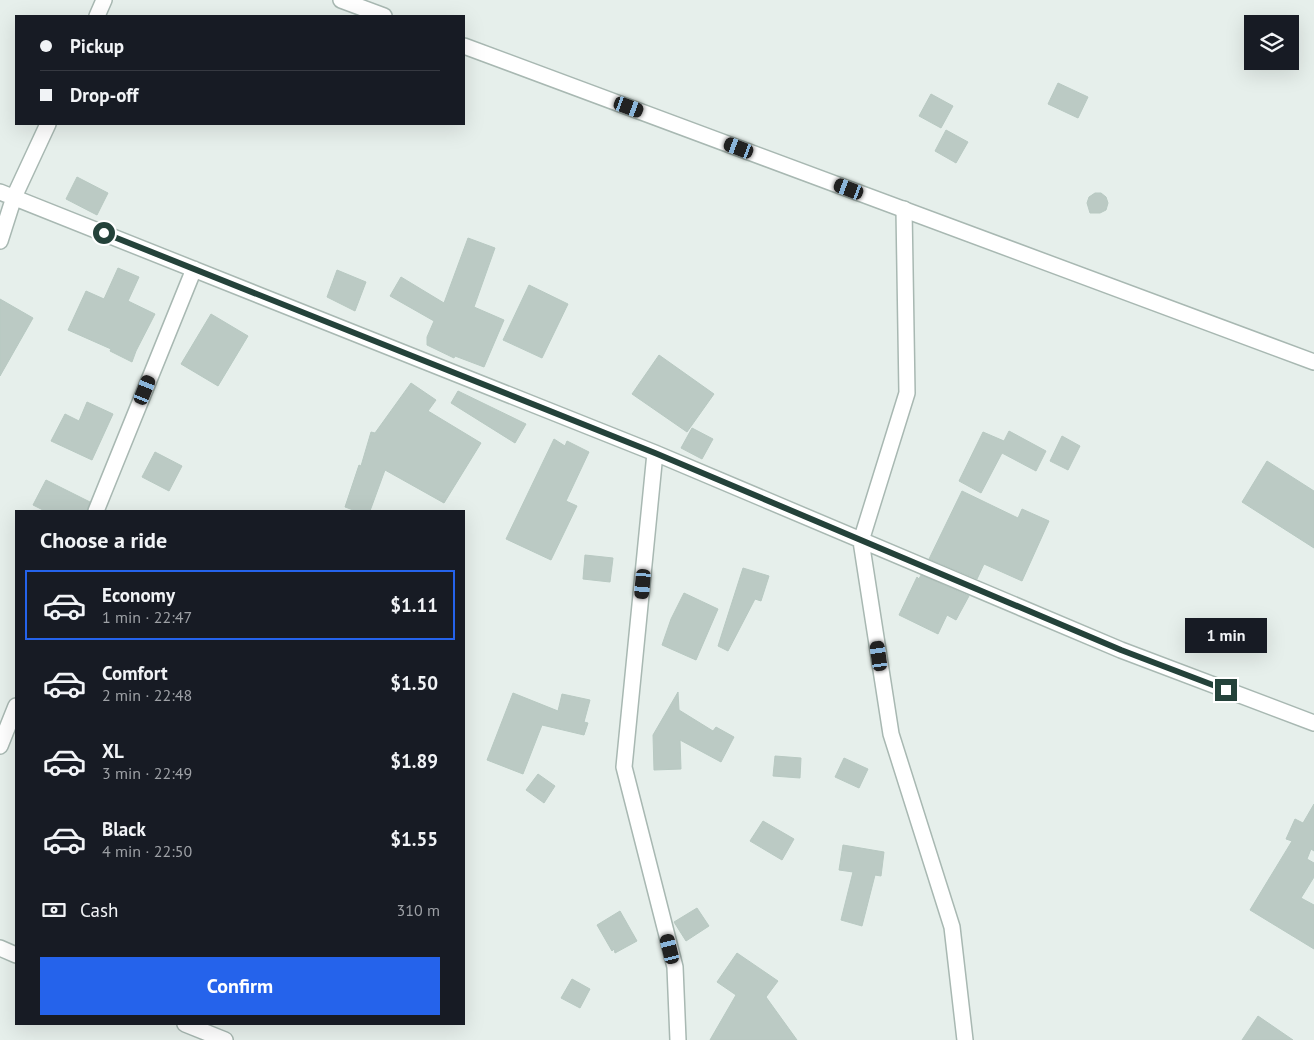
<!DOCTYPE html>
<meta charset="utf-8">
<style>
:root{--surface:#171b24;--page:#20242c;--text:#f1f3f6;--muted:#9ea1a6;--line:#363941;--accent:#2563eb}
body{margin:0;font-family:"PT Sans",sans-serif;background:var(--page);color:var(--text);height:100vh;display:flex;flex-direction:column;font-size:19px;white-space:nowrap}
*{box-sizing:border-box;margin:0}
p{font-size:16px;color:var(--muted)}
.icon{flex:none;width:28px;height:28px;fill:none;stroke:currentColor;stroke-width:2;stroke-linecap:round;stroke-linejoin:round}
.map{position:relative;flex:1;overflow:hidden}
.sheet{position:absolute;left:15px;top:510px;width:450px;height:515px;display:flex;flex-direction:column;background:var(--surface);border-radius:0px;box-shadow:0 5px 20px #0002}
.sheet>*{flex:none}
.guide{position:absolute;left:15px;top:15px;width:450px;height:110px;border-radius:0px;box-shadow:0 5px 20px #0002;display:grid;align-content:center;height:110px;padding:0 25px;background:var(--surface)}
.buttons{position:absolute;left:1244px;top:15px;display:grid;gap:10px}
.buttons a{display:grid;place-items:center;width:55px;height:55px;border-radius:0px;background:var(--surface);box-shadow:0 5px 20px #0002;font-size:25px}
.end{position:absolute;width:22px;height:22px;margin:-11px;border:6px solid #24423a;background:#fff;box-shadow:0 0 0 2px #fff}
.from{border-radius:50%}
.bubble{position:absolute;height:35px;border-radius:0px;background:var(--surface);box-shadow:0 5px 20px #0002;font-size:16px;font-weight:600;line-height:35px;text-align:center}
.car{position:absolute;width:15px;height:30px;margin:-15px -8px;border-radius:6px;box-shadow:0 0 4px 1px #0007;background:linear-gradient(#222 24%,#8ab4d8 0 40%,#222 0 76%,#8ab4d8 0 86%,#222 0)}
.guide b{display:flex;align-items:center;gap:18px;height:48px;font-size:19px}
.guide b+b{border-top:1px solid var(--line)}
.guide i{width:12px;height:12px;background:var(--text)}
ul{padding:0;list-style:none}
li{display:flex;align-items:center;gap:15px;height:70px;margin:0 10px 8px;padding:0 15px;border:2px solid transparent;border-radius:0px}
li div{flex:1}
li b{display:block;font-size:19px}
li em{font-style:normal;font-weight:600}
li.active{border-color:var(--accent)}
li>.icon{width:45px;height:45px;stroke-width:1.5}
h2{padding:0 25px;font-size:22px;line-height:60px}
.pay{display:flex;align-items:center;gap:12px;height:55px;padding:0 25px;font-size:19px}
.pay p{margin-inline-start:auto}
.button{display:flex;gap:10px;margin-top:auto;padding:10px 25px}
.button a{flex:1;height:58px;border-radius:0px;background:var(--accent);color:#fff;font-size:20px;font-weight:600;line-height:58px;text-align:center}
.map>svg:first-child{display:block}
</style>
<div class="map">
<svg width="1314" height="1040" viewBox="0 0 1314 1040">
<rect width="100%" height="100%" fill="#e6efeb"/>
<path fill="#bbcac4" stroke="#b8c9c2" d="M 1058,83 L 1088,97 L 1078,118 L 1048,104 Z
M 931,94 L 953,106 L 941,128 L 919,116 Z
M 946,130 L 968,142 L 956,163 L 935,151 Z
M 77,177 L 108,193 L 97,215 L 66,199 Z
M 1095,193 L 1101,193 L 1106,197 L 1108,203 L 1106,210 L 1100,213 L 1090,213 L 1087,203 L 1089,197 Z
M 468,238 L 495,248 L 474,307 L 504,320 L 484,367 L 455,356 L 454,358 L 427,345 L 427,337 L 434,321 L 390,296 L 401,277 L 444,303 Z
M 118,268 L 139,277 L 128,301 L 155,314 L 136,351 L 132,362 L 110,351 L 111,349 L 68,330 L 86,291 L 104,299 Z
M 337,270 L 366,282 L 355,311 L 327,297 Z
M 529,285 L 568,304 L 542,358 L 503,340 Z
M 0,299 L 33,318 L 0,376 Z
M 211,314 L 248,336 L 218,386 L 181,364 Z
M 659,355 L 714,394 L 687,432 L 632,394 Z
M 411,383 L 436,400 L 428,411 L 481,443 L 444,503 L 385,470 L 370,511 L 356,511 L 345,507 L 359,465 L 361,466 L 371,432 L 375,433 Z
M 458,391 L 526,424 L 515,443 L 451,403 Z
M 87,402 L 113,414 L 92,460 L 51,441 L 65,414 L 79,421 Z
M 692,428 L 713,439 L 702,459 L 681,448 Z
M 1009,431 L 1046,451 L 1036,471 L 1002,453 L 981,493 L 959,481 L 983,432 L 1004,441 Z
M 1062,436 L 1080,446 L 1068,470 L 1050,461 Z
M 554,439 L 565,446 L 567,441 L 589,452 L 566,501 L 577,506 L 551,560 L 506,539 Z
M 155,452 L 182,466 L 169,491 L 142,477 Z
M 1267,461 L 1314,491 L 1314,548 L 1242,502 Z
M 46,480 L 90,502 L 87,511 L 45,511 L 33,505 Z
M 962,491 L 1018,518 L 1022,509 L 1049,521 L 1022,581 L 984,564 L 977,579 L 929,559 Z
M 585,555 L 613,558 L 610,582 L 583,579 Z
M 743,568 L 769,576 L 761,601 L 755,599 L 728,651 L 718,646 Z
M 921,575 L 969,596 L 956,620 L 947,615 L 938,634 L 899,615 L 917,577 L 919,579 Z
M 684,593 L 718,609 L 696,660 L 662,645 L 671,619 Z
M 678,692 L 679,710 L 713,731 L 716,727 L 734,737 L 721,762 L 680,740 L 681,769 L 654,770 L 653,735 Z
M 513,693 L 558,711 L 562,694 L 590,700 L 584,722 L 588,723 L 584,735 L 542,725 L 523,774 L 487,760 Z
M 775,756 L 801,758 L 800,778 L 773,776 Z
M 844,758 L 868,769 L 859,788 L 835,777 Z
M 538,774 L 555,786 L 544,803 L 526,790 Z
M 1314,804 L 1314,851 L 1311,849 L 1307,859 L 1314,863 L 1314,877 L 1301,898 L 1314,905 L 1314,949 L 1250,910 L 1292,841 L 1286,839 L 1295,819 L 1303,823 Z
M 763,821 L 794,839 L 782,860 L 750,841 Z
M 843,845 L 884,852 L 881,876 L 875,875 L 862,926 L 841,920 L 853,872 L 839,870 Z
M 697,908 L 709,926 L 686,941 L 674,922 Z
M 620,911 L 637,941 L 615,953 L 614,949 L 612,951 L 597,925 Z
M 737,953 L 778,981 L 766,997 L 797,1040 L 710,1040 L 736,995 L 717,982 Z
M 572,979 L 590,989 L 580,1008 L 561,998 Z
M 1258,1016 L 1293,1040 L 1242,1040 Z"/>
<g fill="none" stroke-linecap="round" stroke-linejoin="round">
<g stroke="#a8b8b2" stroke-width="18">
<path id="minor" d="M 97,16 L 104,0
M 0,192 L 655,453 L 1121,650 L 1314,723
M 904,209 L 907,393 L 861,541 L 891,734 L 952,927 L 965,1040
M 0,241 L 14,197 L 48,124
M 655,453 L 624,767 L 675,967 L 678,1040
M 96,511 L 194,269
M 0,746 L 16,706
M 0,948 L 16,955
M 185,1024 L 225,1040"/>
</g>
<g stroke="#a8b8b2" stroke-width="18">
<path id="tertiary" d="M 341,0 L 384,16
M 464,46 L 1314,362"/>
</g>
<use href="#minor" stroke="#fff" stroke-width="15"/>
<use href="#tertiary" stroke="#fff" stroke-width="15"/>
</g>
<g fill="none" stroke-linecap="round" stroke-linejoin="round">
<path stroke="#24423a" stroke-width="6" d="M 104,233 L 655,453 L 1121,650 L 1226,690"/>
</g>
</svg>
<div class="buttons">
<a><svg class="icon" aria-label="layers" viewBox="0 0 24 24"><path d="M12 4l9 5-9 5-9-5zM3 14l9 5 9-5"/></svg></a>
</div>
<i class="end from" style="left:104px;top:233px"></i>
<i class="end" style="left:1226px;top:690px"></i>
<div class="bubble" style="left:1185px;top:618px;width:82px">1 min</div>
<i class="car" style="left:629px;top:107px;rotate:110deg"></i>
<i class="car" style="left:739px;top:148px;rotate:291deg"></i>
<i class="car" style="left:849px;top:189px;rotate:291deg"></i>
<i class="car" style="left:145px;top:390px;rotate:22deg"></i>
<i class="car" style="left:643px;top:584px;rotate:185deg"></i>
<i class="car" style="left:879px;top:656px;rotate:352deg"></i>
<i class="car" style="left:670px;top:949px;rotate:346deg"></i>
<div class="guide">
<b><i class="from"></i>Pickup</b>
<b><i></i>Drop-off</b>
</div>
<section class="sheet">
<h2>Choose a ride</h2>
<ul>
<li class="active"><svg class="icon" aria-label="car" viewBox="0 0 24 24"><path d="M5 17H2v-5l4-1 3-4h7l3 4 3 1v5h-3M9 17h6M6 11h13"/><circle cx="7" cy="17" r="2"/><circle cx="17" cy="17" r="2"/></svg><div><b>Economy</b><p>1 min · 22:47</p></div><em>$1.11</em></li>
<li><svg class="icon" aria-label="car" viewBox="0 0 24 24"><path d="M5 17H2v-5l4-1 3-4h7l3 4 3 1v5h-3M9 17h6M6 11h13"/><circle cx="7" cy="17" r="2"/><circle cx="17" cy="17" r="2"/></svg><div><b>Comfort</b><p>2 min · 22:48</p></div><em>$1.50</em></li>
<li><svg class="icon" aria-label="car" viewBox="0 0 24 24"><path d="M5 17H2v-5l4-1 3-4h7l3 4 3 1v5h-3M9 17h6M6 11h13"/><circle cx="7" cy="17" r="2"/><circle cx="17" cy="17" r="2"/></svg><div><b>XL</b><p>3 min · 22:49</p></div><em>$1.89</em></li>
<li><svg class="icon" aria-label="car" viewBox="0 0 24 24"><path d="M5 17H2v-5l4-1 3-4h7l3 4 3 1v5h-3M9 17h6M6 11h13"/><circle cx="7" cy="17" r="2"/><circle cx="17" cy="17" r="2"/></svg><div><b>Black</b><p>4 min · 22:50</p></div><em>$1.55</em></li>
</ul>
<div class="pay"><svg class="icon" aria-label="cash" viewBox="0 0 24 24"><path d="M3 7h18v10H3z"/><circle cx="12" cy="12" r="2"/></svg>Cash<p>310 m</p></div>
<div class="button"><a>Confirm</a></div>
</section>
</div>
